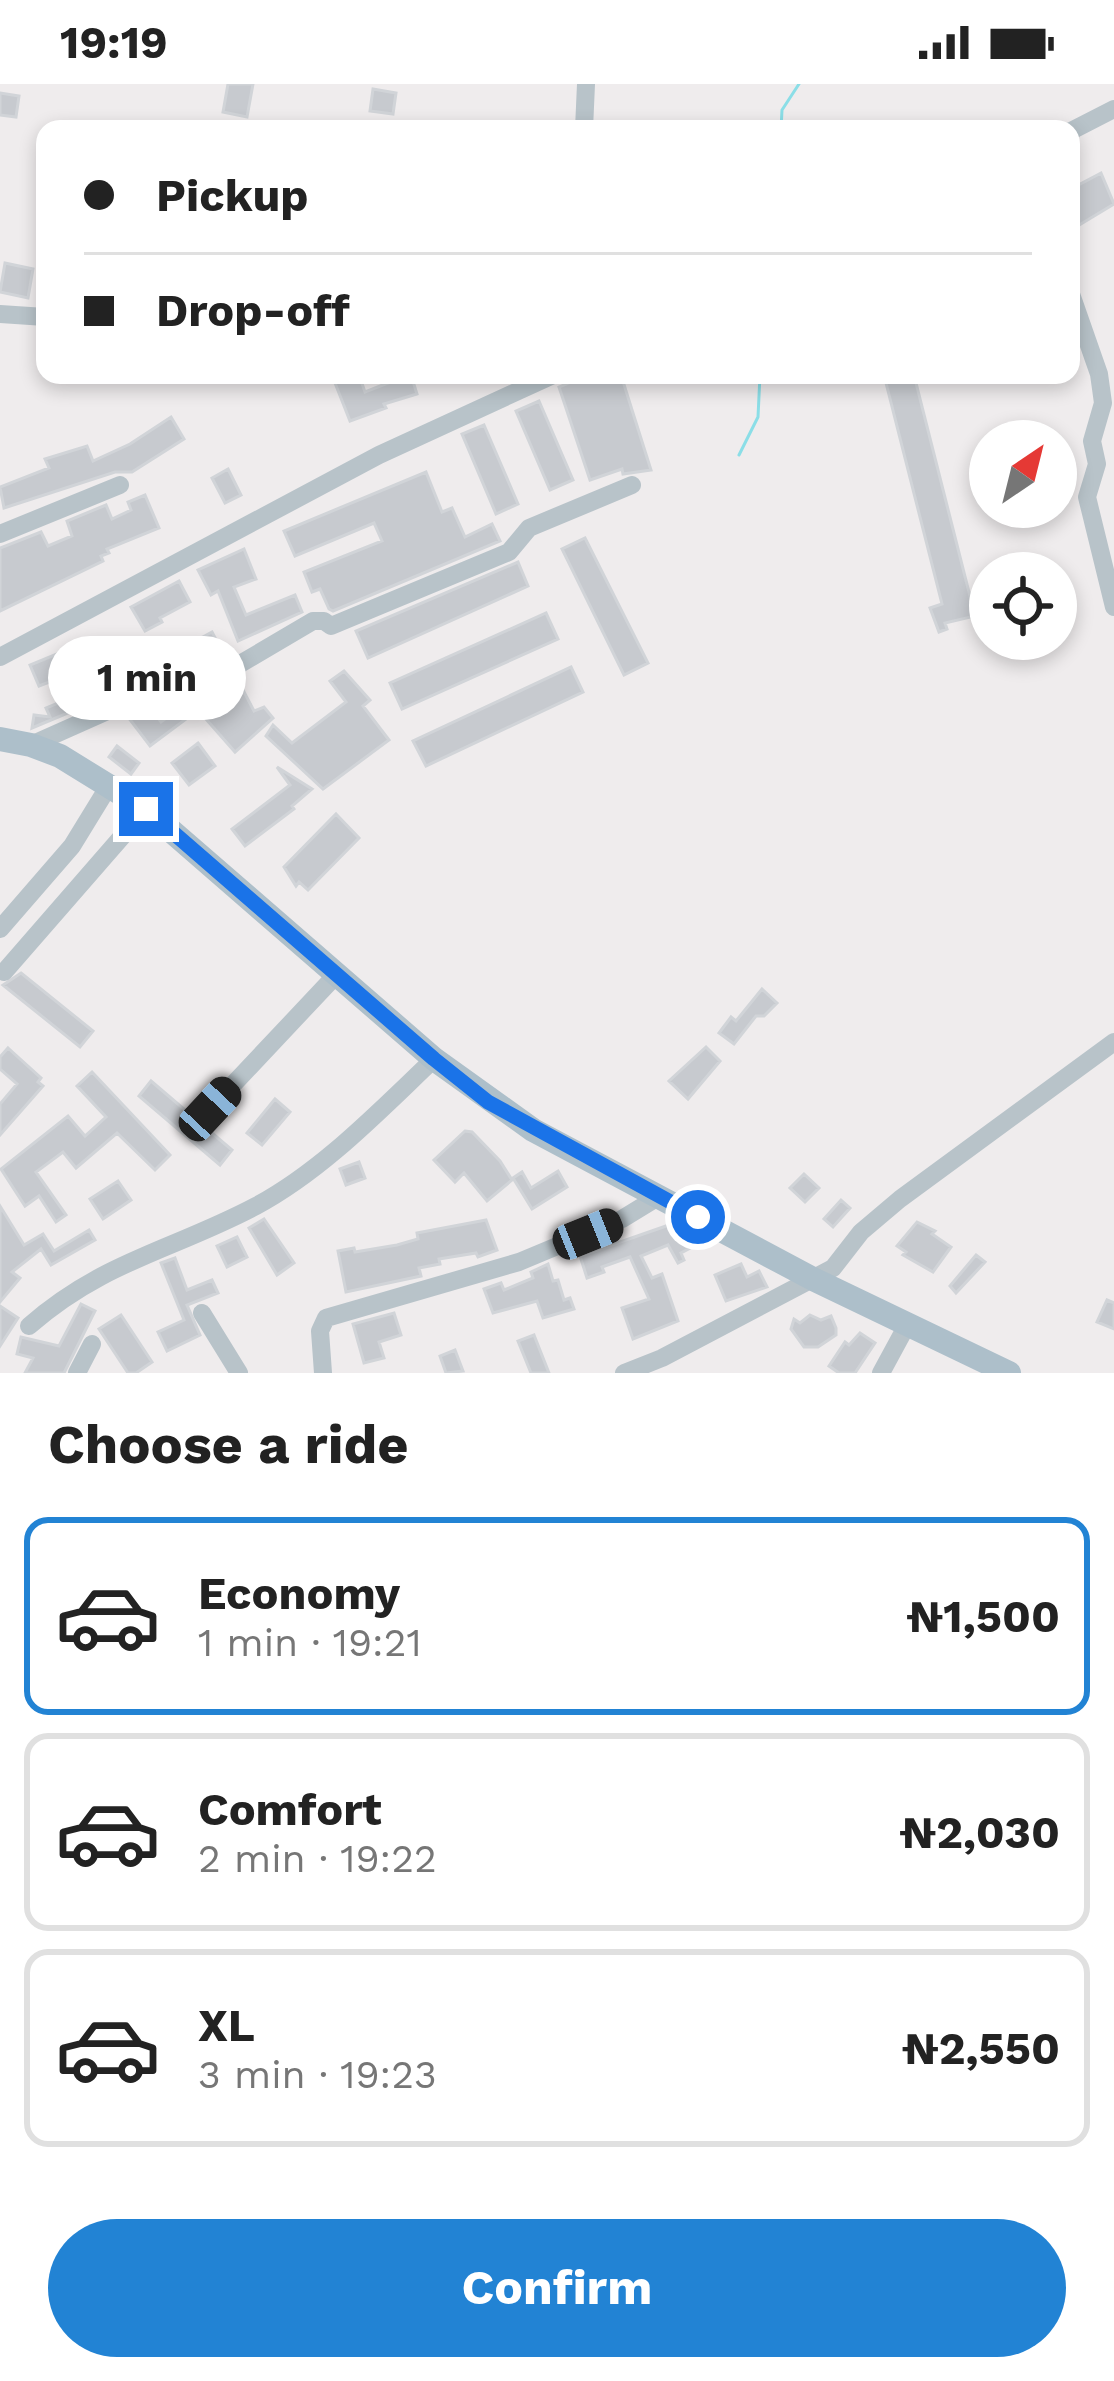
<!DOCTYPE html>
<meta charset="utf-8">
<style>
:root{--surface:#fff;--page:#f2f2f2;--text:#222;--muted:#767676;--line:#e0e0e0;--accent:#2283d4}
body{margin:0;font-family:"Work Sans",sans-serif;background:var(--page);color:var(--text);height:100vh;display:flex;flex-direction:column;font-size:45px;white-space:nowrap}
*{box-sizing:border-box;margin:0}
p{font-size:39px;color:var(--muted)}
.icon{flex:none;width:66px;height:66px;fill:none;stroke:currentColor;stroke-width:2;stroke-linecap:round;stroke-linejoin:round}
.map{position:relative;height:1289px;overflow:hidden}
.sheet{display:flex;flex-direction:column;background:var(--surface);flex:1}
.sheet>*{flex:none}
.guide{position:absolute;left:36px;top:36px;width:1044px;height:264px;border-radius:24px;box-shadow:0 6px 18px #0003;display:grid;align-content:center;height:264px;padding:0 48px;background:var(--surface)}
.needle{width:78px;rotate:35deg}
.buttons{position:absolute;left:969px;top:336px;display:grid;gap:24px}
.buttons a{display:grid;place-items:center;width:108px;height:108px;border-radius:50%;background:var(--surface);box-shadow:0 6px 18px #0003;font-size:60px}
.end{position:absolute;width:54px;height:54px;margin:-27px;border:15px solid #1a73e8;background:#fff;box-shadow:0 0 0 6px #fff}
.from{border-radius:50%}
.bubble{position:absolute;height:84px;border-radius:42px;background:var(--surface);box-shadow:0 6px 18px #0003;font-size:39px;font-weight:700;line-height:84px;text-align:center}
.car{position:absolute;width:36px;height:72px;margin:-36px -18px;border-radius:15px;box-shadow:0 0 9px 3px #0007;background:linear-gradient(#222 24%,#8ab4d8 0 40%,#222 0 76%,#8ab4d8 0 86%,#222 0)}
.guide b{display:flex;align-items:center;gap:42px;height:114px;font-size:45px}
.guide b+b{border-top:3px solid var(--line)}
.guide i{width:30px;height:30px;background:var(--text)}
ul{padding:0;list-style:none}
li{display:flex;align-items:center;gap:36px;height:198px;margin:0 24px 18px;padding:0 24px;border:6px solid var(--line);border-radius:24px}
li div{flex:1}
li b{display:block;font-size:45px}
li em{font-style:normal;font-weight:700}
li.on{border-color:var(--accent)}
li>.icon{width:108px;height:108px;stroke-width:1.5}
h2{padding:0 48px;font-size:54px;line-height:144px}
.button{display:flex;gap:24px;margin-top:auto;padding:24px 48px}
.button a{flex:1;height:138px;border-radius:72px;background:var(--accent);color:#fff;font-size:48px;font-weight:700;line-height:138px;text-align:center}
.status{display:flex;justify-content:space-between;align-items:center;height:84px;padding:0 60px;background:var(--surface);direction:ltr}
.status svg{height:33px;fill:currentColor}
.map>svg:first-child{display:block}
</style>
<div class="status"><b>19:19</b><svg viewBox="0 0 49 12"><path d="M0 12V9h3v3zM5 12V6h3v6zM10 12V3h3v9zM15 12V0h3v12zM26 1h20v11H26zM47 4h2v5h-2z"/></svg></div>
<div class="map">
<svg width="1114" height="1289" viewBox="0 0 1114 1289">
<rect width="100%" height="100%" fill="#efeced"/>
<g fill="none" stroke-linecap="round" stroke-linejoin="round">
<path stroke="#8bdee7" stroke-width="3" d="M 781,45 L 782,26 L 799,0
M 739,371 L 758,333 L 760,291"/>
</g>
<path fill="#c7cacf" stroke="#d1d4d8" stroke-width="3" d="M 228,0 L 253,0 L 247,33 L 223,28 Z
M 373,5 L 396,9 L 393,30 L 370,27 Z
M 0,9 L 19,12 L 16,33 L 0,31 Z
M 1101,89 L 1114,120 L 1076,143 L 1071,134 L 1071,105 Z
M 5,179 L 33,185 L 28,214 L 0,208 Z
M 359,291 L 365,308 L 393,297 L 391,291 L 411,291 L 417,310 L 384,320 L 386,324 L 350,337 L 335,299 Z
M 587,291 L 621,291 L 651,386 L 623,390 L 622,385 L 590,396 L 559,303 Z
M 884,291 L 914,291 L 975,532 L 945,539 L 947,545 L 939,548 L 930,524 L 942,520 Z
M 539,317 L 573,396 L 550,406 L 516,327 Z
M 171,333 L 184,355 L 132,388 L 115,388 L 4,424 L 0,403 L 49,384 L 45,375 L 87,362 L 93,377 L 130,360 Z
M 484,341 L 518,420 L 496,430 L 462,350 Z
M 228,385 L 241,411 L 225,419 L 212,394 Z
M 426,388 L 442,428 L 452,424 L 465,453 L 492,440 L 500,457 L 333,527 L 329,525 L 320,505 L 312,508 L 304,488 L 382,457 L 374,439 L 295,472 L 284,447 Z
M 145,411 L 159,444 L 107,465 L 109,469 L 101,472 L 103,477 L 0,527 L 0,464 L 41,448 L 48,462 L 72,452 L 67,437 L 106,421 L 112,435 L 131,426 L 128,418 Z
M 585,454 L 648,579 L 624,591 L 562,465 Z
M 244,465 L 256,495 L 234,503 L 246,531 L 295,511 L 302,528 L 238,557 L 218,507 L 211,511 L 198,486 Z
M 518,478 L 528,502 L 368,574 L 356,547 Z
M 179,497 L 190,518 L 160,534 L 162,538 L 145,547 L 131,523 Z
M 546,529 L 558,555 L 402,625 L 390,599 Z
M 212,548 L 223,569 L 198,579 L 188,561 Z
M 69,565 L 78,587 L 39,602 L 30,581 Z
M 571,583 L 583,608 L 426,682 L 413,657 Z
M 344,587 L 370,616 L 363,622 L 389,656 L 323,705 L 266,652 L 273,641 L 292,659 L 346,618 L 330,597 Z
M 230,597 L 238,607 L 242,604 L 254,627 L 264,623 L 273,634 L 235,668 L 198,626 L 150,662 L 128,633 L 150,623 L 161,638 L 206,605 Z
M 63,617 L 68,629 L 32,644 L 34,631 L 50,633 L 46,624 Z
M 198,659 L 215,682 L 189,701 L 172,679 Z
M 117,662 L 139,679 L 131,690 L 109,673 Z
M 277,683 L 312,705 L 292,722 L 294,725 L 245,762 L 232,745 L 290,701 Z
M 336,730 L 359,754 L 308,806 L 299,798 L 296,802 L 284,783 Z
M 21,889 L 93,947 L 80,963 L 3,901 Z
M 762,905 L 777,919 L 764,932 L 756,932 L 734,960 L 719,949 L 731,933 L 736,937 Z
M 706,963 L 720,977 L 688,1015 L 669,997 Z
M 8,964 L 41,994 L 38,998 L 43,1002 L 0,1051 L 0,1020 L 17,1000 L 0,985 L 0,973 Z
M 92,988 L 170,1071 L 155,1086 L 117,1049 L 76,1084 L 63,1068 L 36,1088 L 66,1131 L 56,1138 L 39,1112 L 25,1122 L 1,1085 L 68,1032 L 85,1052 L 106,1033 L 77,1002 Z
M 151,997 L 232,1066 L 220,1081 L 139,1012 Z
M 275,1015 L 290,1028 L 262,1061 L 247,1049 Z
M 465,1047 L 472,1048 L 500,1077 L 512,1096 L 487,1117 L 464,1089 L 455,1098 L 434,1076 Z
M 359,1078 L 365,1094 L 346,1101 L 340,1085 Z
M 558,1087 L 567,1103 L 532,1125 L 513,1094 L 522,1088 L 531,1104 Z
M 804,1090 L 819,1104 L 805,1118 L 790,1104 Z
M 118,1097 L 131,1116 L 103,1135 L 90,1115 Z
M 841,1116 L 850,1124 L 833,1143 L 824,1135 Z
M 0,1122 L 24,1161 L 43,1150 L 54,1167 L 89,1146 L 95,1156 L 51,1181 L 41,1165 L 12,1188 L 20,1194 L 0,1218 Z
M 264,1135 L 294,1179 L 277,1191 L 249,1144 Z
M 486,1136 L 497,1166 L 478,1173 L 476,1169 L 439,1175 L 440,1180 L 419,1184 L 421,1192 L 346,1208 L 338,1167 L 354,1164 L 355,1168 L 397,1161 L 418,1155 L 417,1149 Z
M 917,1138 L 935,1147 L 932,1150 L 951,1163 L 933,1188 L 903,1171 L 906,1168 L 897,1162 Z
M 669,1141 L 674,1153 L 687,1147 L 698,1160 L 681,1169 L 684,1176 L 678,1179 L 668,1161 L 641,1172 L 652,1194 L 662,1190 L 678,1237 L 633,1255 L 622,1224 L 649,1215 L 630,1173 L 602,1183 L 604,1188 L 587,1194 L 580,1172 Z
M 237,1153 L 247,1173 L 227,1183 L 217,1162 Z
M 976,1171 L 985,1178 L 956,1209 L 950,1202 Z
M 175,1174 L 187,1206 L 212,1196 L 218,1209 L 187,1221 L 200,1251 L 167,1267 L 158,1248 L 184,1236 L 161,1179 Z
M 548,1180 L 553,1197 L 558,1196 L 564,1216 L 570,1214 L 574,1225 L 543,1234 L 537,1217 L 493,1229 L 484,1205 L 501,1199 L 504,1206 L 533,1194 L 531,1188 Z
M 741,1180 L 747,1193 L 759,1187 L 767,1203 L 726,1217 L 715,1191 Z
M 1107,1216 L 1114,1219 L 1114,1245 L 1097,1238 Z
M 81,1220 L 95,1227 L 64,1289 L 25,1289 L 33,1274 L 17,1270 L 21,1253 L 59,1262 Z
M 0,1222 L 18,1234 L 0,1262 Z
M 394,1229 L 401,1251 L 379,1258 L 384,1274 L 364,1279 L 353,1240 Z
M 121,1231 L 152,1278 L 136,1289 L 128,1289 L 99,1245 Z
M 810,1231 L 821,1236 L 831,1232 L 836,1244 L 836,1251 L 818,1263 L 804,1263 L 791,1245 L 794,1235 L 800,1239 Z
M 860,1249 L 875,1259 L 855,1289 L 839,1289 L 829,1282 L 845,1258 L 849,1261 Z
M 534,1251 L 549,1289 L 531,1289 L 518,1257 Z
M 455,1266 L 463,1287 L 446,1289 L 440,1272 Z"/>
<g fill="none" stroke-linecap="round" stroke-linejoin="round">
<path stroke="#b8c3c9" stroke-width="18" d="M 584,45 L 586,0
M 1071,47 L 1114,25
M 1071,210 L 1099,290 L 1103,319 L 1092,357 L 1097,380 L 1087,413 L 1114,523
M 0,230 L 45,233
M 0,450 L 120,401
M 0,573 L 379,371 L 553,291
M 31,661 L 141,612 L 240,580 L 313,537 L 324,537 L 331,542 L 509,468 L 529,444 L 632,401
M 0,845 L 72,762 L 110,700
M 4,888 L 146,725
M 210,1025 L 338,889
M 202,1229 L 239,1289
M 29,1242 C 103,1177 173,1166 256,1122 C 323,1086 379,1027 434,975
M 77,1289 L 92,1260
M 323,1289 L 320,1247 L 326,1234 L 519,1178 L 622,1135 L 658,1113
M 624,1289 L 662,1274 L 833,1184 L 861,1148 L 900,1115 L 1114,958
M 881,1289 L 907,1241"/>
<path stroke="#adbfca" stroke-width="24" d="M 0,655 L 31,661 L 60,672 L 146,725 L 434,975 L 533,1046 L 815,1196 L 1009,1289"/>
</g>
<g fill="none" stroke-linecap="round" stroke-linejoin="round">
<path stroke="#1a73e8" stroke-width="15" d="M 146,725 L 434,975 L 488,1018 L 698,1133"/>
</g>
</svg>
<div class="buttons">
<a><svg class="needle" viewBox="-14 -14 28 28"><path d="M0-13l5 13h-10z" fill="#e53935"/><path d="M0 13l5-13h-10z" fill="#767676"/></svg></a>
<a><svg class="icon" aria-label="locate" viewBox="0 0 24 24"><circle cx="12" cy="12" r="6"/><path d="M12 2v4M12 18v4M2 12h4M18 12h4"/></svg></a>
</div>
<i class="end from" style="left:698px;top:1133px"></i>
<i class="end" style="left:146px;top:725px"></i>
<div class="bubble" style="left:48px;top:552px;width:198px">1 min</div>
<i class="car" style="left:210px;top:1025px;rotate:43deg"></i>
<i class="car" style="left:588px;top:1150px;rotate:68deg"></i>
<div class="guide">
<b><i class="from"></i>Pickup</b>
<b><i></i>Drop-off</b>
</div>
</div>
<section class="sheet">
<h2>Choose a ride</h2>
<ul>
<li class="on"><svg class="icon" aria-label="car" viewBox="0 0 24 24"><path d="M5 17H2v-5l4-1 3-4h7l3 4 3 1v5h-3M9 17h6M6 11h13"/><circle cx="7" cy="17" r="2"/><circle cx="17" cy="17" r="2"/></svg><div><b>Economy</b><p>1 min · 19:21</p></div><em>₦1,500</em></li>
<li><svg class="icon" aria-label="car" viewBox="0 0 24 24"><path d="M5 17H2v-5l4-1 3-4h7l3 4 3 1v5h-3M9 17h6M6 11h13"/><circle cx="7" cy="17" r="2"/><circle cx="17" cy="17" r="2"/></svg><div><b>Comfort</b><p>2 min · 19:22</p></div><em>₦2,030</em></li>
<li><svg class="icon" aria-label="car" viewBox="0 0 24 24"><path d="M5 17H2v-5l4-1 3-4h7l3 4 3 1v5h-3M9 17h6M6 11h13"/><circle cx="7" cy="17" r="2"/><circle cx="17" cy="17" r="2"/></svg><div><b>XL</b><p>3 min · 19:23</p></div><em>₦2,550</em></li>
</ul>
<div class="button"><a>Confirm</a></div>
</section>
